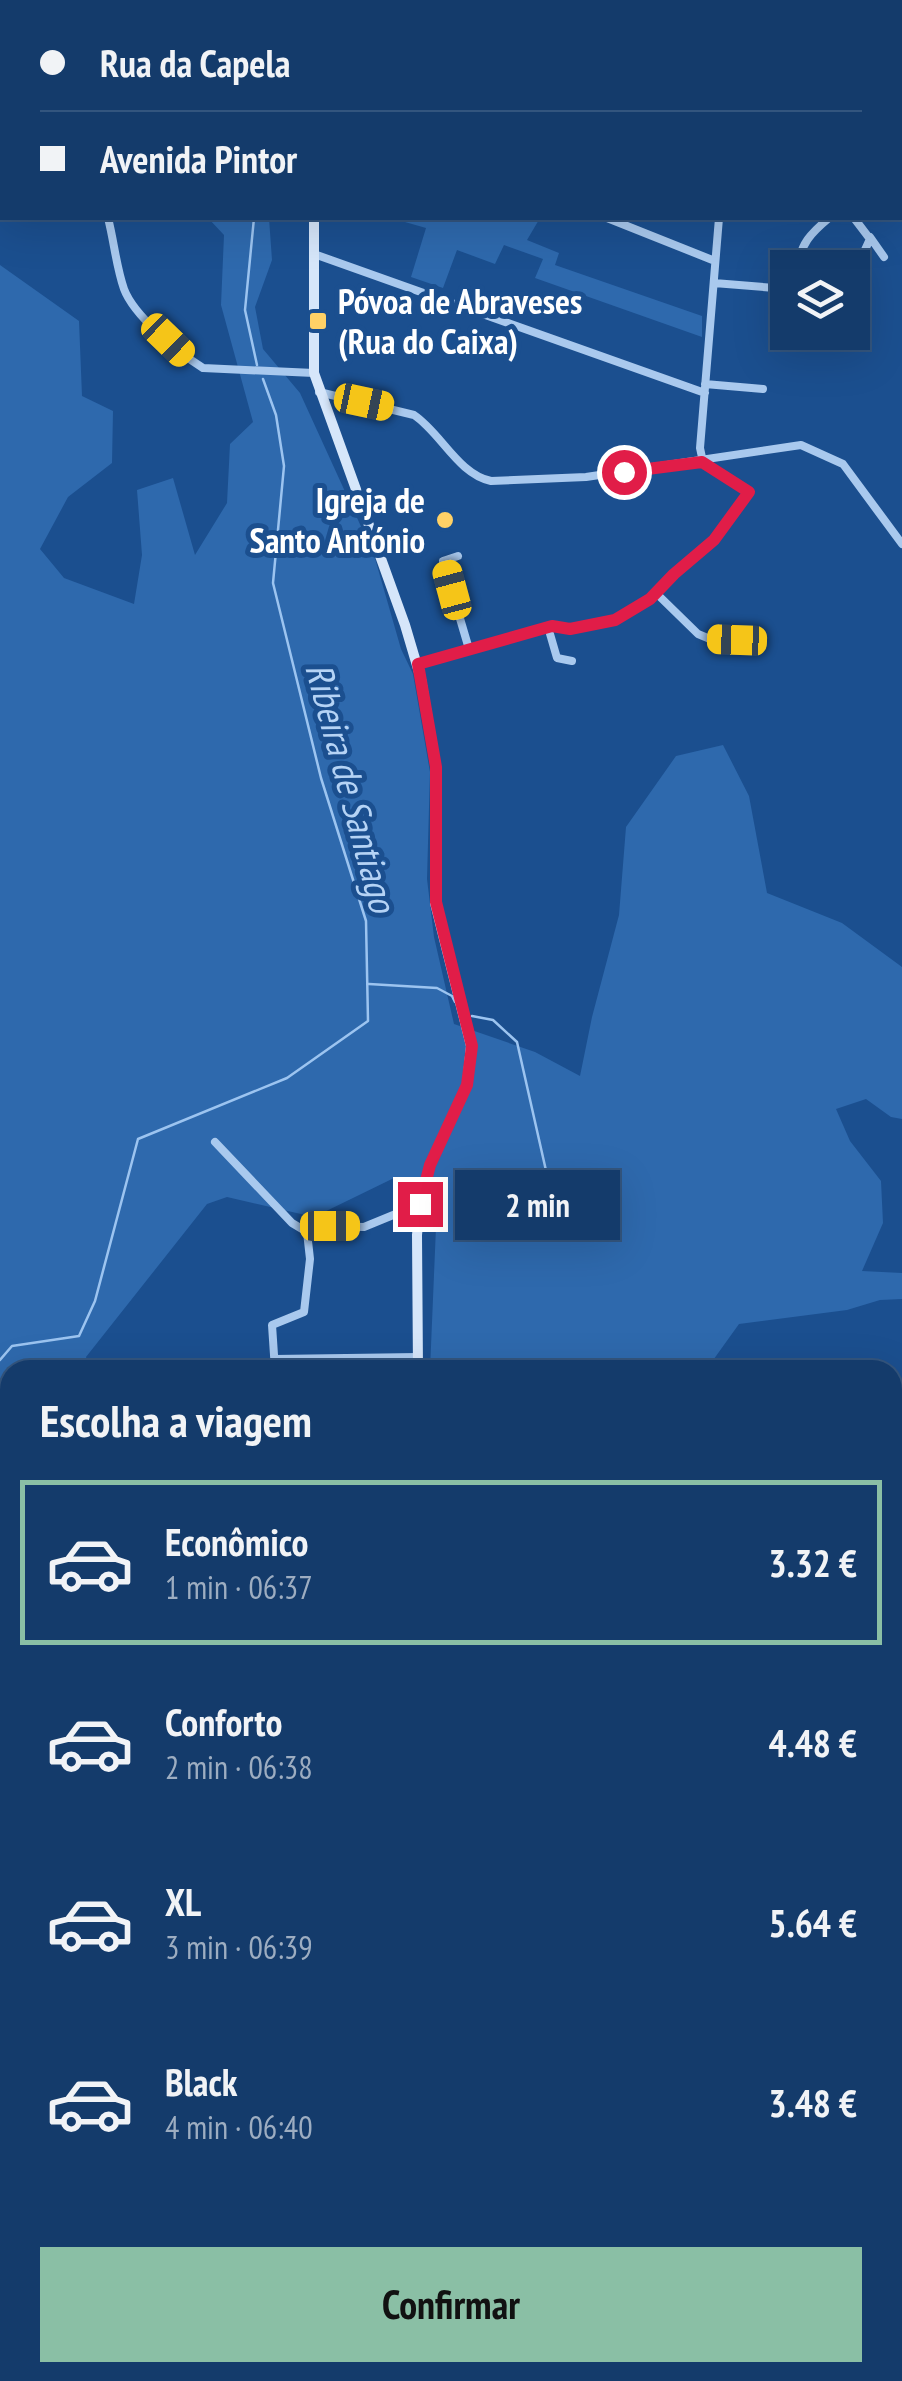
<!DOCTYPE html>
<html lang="pt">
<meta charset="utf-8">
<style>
:root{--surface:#143b6b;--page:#1d4271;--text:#f1f3f6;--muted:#9dadc1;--line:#33557e;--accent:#8abfa5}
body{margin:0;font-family:"PT Sans Narrow",sans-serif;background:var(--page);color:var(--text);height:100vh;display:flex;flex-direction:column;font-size:38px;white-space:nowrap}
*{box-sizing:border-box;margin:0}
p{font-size:32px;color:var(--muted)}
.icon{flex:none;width:55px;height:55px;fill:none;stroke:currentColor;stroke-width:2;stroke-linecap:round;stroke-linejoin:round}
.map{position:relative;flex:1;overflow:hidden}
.panel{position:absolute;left:0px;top:1360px;width:902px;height:1022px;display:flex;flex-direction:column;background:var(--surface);border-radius:30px 30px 0 0;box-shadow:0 10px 40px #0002,0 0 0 2px var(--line)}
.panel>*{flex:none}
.guide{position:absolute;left:0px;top:0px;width:902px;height:220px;box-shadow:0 10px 40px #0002,0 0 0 2px var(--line);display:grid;align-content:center;height:220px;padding:0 40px;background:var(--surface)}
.controls{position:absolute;left:770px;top:250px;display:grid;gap:20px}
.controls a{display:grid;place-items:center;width:100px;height:100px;border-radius:0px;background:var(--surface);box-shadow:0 10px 40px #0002,0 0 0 2px var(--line);font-size:50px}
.end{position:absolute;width:45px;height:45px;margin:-22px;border:12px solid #e11d48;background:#fff;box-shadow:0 0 0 5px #fff}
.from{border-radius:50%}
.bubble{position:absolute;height:70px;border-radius:0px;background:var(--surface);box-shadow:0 10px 40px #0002,0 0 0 2px var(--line);font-size:32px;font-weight:700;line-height:70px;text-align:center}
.car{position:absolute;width:30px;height:60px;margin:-30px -15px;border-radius:12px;box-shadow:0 0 8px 2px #0007;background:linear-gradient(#f5c518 24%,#345 0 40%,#f5c518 0 76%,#345 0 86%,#f5c518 0)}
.guide b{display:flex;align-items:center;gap:35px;height:95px;font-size:38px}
.guide b+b{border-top:2px solid var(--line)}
.guide i{width:25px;height:25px;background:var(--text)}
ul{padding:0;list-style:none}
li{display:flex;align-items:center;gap:30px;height:165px;margin:0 20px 15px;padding:0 20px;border:5px solid transparent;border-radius:0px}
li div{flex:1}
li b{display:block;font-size:38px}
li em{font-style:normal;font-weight:700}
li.selected{border-color:var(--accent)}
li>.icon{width:90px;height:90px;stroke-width:1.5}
h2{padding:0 40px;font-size:45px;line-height:120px}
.button{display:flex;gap:20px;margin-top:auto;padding:20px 40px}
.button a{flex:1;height:115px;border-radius:0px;background:var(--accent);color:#111;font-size:40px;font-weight:700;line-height:115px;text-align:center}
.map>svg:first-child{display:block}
</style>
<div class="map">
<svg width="902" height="2381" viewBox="0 0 902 2381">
<rect width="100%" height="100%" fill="#1b4f8f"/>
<path fill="#2e69ad" d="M 208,218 L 269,218 L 272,260 L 255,307 L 263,349 L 300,393 L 374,555 L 401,649 L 413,674 L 430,772 L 427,879 L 434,937 L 454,1024 L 535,1052 L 580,1076 L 592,1017 L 619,915 L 626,827 L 676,756 L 723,745 L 749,796 L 767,893 L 842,923 L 902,967 L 902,1119 L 891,1117 L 866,1099 L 836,1109 L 850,1141 L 881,1181 L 883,1223 L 862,1271 L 902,1273 L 902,1299 L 880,1300 L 847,1310 L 739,1324 L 706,1370 L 430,1370 L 436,1227 L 394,1178 L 314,1217 L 227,1197 L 207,1204 L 86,1357 L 90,1370 L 10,1370 L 10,1485 L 0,1481 L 0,265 L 79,321 L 82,396 L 113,411 L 112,463 L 68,497 L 40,549 L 64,578 L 134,604 L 142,555 L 137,490 L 173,478 L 195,555 L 227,503 L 230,444 L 253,422 L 221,305 L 224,235 Z
M 391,218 L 540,218 L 527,240 L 559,253 L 555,265 L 702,316 L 702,337 L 535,278 L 543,259 L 504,245 L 495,264 L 457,250 L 443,288 L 411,277 L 426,228 Z
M 902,1492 L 902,1795 L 893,1798 L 892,1497 Z
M 902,1918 L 902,2210 L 892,2207 L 892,1922 Z"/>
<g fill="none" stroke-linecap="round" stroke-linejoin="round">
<path stroke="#9cc4f0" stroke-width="2.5" d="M 263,2 L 264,0
M 254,218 L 245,310 L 257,365
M 369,984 L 437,988 L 452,996 L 455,1002
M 472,1016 L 493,1020 L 517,1042 L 547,1175
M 0,1360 L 12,1346 L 79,1336 L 95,1301 L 138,1139 L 287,1078 L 368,1021 L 366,921 L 321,778 L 273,583 L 284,466 L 276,415 L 263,379"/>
<path stroke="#a9c9ee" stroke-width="8" d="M 533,2 L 534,0
M 699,2 L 701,0
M 827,2 L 829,0
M 0,45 L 2,48
M 108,218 C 114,241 116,266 124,289 C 134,316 179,353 203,368 L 314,373
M 607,218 L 715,261
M 870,237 L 884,257
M 314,254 L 705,393
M 798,268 C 800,244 811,233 829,218
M 852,278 L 870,239 L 854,218
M 714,283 L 788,289
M 705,384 L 763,389
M 319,392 L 414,415 C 441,433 458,474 491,481 L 586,477 L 801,445 L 843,464 L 902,544
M 703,462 L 700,448 L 719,218
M 458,556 L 443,561 L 469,649
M 656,593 L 698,634 L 710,639 L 763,640
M 548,627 L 557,658 L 572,661
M 418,664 L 552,626 L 570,629 L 615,620 L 650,599 L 673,574 L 715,540 L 749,492 L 703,462
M 215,1142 L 292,1223 L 307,1232 L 331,1226 L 364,1227 L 420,1204
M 274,1359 L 418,1357
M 275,1370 L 272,1325 L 304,1312 L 310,1259 L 307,1232
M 0,1698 L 10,1702
M 892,1905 L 902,1912
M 892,2088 L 902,2090
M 0,2098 L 10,2095
M 528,2381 L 529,2372"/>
<path stroke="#d6e6fa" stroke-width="10" d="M 733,0 L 735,2
M 334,2 L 334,0
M 900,171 L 902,172
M 314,218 L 314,373 L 405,625 L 421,679 L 436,767 L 435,903 L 471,1046 L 467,1085 L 430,1165 L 420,1204 L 417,1235 L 418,1370
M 186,2372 L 187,2381"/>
<path stroke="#fff" stroke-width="12" d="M 0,1715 L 10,1719
M 892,2069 L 902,2071"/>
</g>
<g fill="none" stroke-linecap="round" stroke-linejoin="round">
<path stroke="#e11d48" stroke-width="12" d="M 420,1204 L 430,1165 L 467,1085 L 472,1046 L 436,902 L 436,767 L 418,664 L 552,626 L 570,629 L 615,620 L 650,599 L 674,574 L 714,540 L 749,492 L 702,462 L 624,472"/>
</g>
<g fill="#ffd166" stroke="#1b4f8f" stroke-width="4">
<rect x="308" y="311" width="20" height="20" rx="5"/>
<circle cx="445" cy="520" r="10"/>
</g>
<g text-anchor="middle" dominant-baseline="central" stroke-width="10" stroke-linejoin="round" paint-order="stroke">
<g font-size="35" font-weight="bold" fill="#fff" stroke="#1b4f8f" text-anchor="start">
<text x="338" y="301">Póvoa de Abraveses<tspan x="338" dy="40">(Rua do Caixa)</tspan></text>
<text x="425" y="500" text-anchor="end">Igreja de<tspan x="425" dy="40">Santo António</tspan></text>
</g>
<g font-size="38" font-style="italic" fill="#b5d3f5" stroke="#1b4f8f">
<text transform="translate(352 787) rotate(75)">Ribeira de Santiago</text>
</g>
</g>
</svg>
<div class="controls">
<a><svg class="icon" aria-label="layers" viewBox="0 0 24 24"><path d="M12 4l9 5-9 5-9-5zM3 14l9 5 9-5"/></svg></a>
</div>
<i class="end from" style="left:624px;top:472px"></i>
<i class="end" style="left:420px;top:1204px"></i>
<div class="bubble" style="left:455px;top:1170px;width:165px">2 min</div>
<i class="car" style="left:168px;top:340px;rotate:134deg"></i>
<i class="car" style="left:364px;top:402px;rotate:102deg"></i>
<i class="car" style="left:452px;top:590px;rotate:345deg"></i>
<i class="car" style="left:737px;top:640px;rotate:272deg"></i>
<i class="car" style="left:330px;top:1226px;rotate:90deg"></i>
<div class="guide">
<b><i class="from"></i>Rua da Capela</b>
<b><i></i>Avenida Pintor</b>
</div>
<section class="panel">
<h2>Escolha a viagem</h2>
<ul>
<li class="selected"><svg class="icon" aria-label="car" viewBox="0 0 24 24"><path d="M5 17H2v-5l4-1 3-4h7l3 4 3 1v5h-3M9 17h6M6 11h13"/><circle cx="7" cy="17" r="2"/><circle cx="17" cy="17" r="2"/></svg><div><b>Econômico</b><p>1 min · 06:37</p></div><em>3.32 €</em></li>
<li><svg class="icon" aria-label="car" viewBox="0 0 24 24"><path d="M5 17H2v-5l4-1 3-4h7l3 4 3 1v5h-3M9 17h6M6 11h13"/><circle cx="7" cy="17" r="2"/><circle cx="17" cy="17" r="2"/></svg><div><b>Conforto</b><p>2 min · 06:38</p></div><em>4.48 €</em></li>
<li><svg class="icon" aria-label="car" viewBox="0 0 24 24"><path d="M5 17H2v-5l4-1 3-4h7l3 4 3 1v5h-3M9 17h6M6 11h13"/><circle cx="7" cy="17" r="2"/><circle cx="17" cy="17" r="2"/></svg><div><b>XL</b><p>3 min · 06:39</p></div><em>5.64 €</em></li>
<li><svg class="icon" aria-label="car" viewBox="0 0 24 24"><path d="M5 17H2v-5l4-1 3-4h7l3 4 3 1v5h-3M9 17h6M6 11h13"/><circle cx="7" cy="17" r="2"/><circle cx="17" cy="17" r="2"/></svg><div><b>Black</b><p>4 min · 06:40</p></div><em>3.48 €</em></li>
</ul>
<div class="button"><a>Confirmar</a></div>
</section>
</div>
